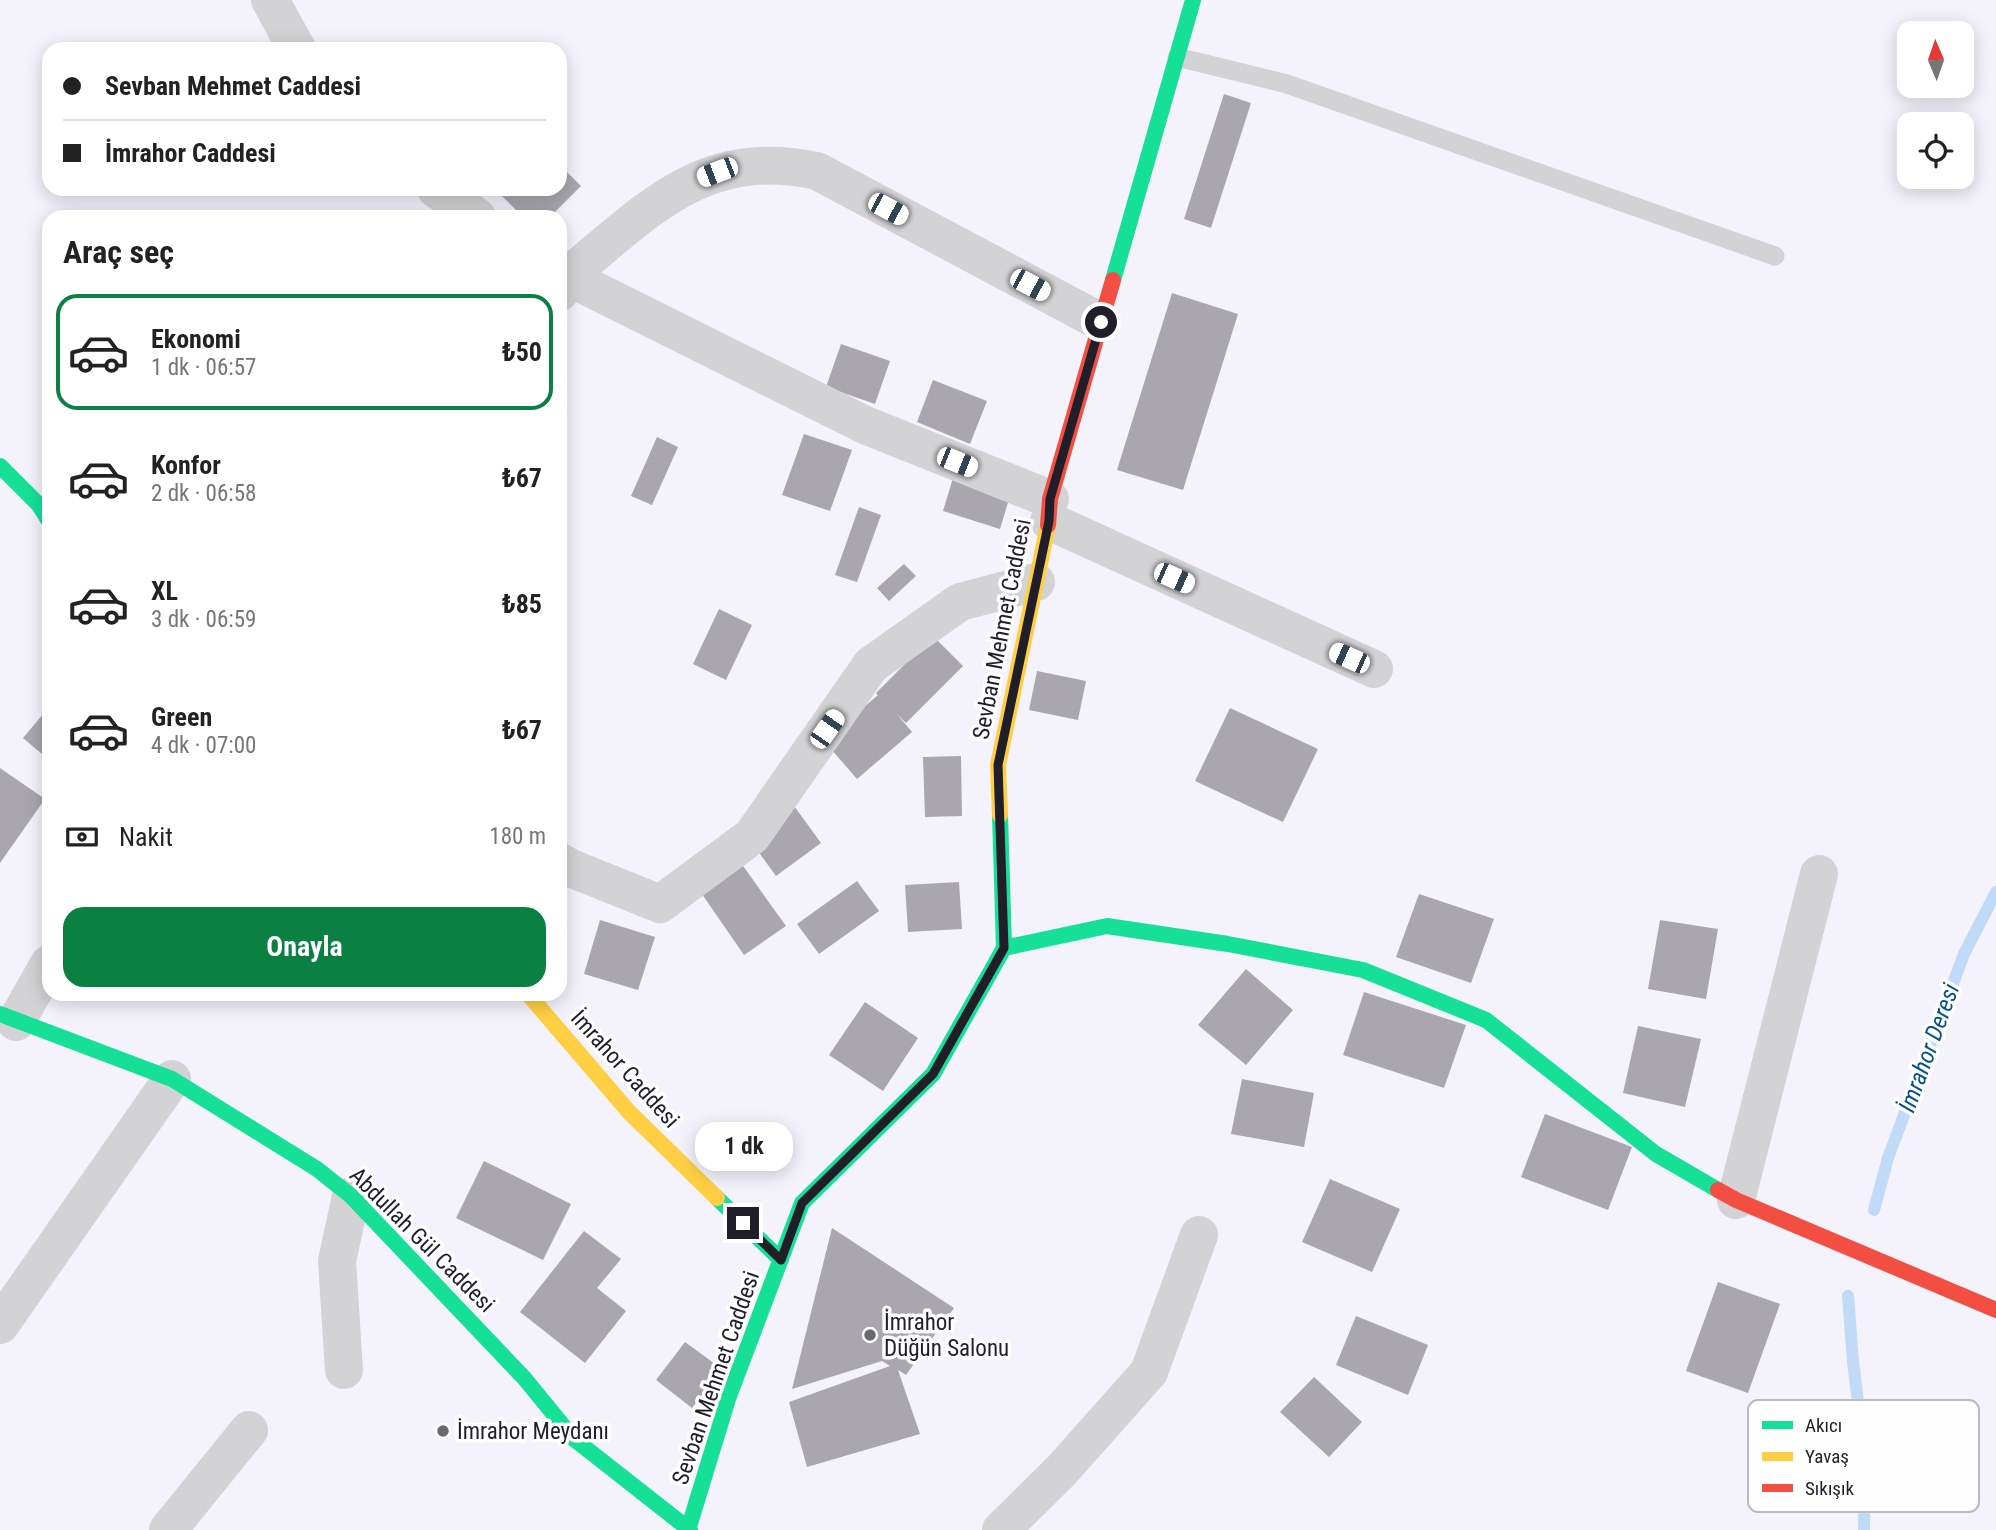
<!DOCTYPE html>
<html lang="tr">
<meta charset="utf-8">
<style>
:root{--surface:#fff;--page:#f6f6f6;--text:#222;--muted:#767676;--line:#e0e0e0;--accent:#0b8043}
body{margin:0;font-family:"Roboto Condensed",sans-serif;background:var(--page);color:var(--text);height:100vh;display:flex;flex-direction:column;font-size:26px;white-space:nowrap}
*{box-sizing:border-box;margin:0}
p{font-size:23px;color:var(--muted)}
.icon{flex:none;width:38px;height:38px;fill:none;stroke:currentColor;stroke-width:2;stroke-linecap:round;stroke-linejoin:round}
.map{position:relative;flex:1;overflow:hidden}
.drawer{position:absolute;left:42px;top:210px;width:525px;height:791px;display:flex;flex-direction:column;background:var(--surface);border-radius:21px;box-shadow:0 4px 18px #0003}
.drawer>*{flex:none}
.top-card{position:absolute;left:42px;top:42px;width:525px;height:154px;border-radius:21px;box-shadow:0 4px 18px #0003;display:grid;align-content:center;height:154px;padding:0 21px;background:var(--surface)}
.needle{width:46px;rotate:358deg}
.buttons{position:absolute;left:1897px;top:21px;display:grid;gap:14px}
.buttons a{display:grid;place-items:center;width:77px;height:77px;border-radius:14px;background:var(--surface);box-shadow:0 4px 18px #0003;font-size:35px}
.end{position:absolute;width:32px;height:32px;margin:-16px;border:9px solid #201e28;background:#fff;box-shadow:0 0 0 4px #fff}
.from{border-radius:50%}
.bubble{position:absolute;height:49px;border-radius:21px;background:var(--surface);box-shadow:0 4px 18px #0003;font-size:23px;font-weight:700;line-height:49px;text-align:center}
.car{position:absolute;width:21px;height:42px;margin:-21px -10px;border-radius:9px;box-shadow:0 0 5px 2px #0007;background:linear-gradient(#fff 24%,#345 0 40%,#fff 0 76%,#345 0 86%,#fff 0)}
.top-card b{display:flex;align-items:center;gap:24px;height:66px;font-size:26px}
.top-card b+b{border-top:2px solid var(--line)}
.top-card i{width:18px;height:18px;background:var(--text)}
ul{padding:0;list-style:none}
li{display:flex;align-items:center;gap:21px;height:116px;margin:0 14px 10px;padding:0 7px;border:4px solid transparent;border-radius:21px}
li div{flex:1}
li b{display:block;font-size:26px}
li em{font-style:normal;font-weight:700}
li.active{border-color:var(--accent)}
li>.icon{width:63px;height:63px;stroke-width:1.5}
h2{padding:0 21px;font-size:32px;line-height:84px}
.pay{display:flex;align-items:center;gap:18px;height:77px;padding:0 21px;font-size:26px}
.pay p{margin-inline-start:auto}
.button{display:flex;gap:14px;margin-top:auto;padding:14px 21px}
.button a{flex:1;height:80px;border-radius:21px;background:var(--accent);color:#fff;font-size:28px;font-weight:700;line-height:80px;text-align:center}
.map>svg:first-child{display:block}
</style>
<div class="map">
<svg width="1996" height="1530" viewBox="0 0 1996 1530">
<rect width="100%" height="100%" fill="#f4f2fb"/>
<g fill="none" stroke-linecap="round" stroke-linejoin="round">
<path stroke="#c0daf7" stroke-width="12" d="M 1874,1210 L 1888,1158 L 1964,954 L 1996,892
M 1848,1296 L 1853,1362 L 1865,1458 L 1864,1530"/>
</g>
<path fill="#aaa6ae" d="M 1224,94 L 1251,103 L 1211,228 L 1184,219 Z
M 560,165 L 581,186 L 550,217 L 523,217 L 495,189 L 560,189 Z
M 1172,293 L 1238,314 L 1183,490 L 1117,470 Z
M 841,344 L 890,361 L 875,404 L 826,387 Z
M 933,380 L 987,401 L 970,444 L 917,422 Z
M 804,434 L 852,450 L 830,511 L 782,495 Z
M 657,437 L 678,447 L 652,505 L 631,496 Z
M 560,442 L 565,444 L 560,458 Z
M 959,458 L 1016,476 L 1000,529 L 943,511 Z
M 859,507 L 881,515 L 857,582 L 835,575 Z
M 904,564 L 916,576 L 889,601 L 877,588 Z
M 719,609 L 752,625 L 726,680 L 693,664 Z
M 933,636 L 963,666 L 906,723 L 896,713 L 912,732 L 857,779 L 824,741 L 878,695 L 876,693 Z
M 1037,671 L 1086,681 L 1078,720 L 1029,710 Z
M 49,707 L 49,760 L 23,738 Z
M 1230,708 L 1318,749 L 1283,822 L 1195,781 Z
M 961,756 L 962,816 L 925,817 L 923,757 Z
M 0,768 L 45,799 L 0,863 Z
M 789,799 L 821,843 L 776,876 L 744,832 Z
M 736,856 L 786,926 L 744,955 L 695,884 Z
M 857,881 L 879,911 L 819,954 L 797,924 Z
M 959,882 L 962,929 L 908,932 L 905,885 Z
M 1419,894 L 1494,919 L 1471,983 L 1396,957 Z
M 600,920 L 655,937 L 638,990 L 584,974 Z
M 1660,920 L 1718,929 L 1706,999 L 1648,989 Z
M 1246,969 L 1293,1010 L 1246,1065 L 1198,1025 Z
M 1364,992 L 1466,1025 L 1444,1088 L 1343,1055 Z
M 865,1002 L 918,1038 L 883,1091 L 829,1055 Z
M 1638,1026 L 1701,1039 L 1685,1107 L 1623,1093 Z
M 1242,1079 L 1314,1093 L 1304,1147 L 1231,1134 Z
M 1545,1114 L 1632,1147 L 1608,1210 L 1521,1177 Z
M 484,1161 L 571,1204 L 543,1260 L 456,1218 Z
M 1330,1179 L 1400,1209 L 1372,1272 L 1302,1242 Z
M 832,1228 L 954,1308 L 906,1375 L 898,1370 L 920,1434 L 807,1467 L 789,1402 L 890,1366 L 882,1361 L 792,1389 Z
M 584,1231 L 621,1259 L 597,1288 L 626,1311 L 585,1363 L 520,1312 Z
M 1718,1282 L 1780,1304 L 1748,1393 L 1686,1371 Z
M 1356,1316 L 1428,1345 L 1408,1395 L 1336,1365 Z
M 685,1342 L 722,1369 L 692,1408 L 656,1380 Z
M 1314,1377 L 1362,1422 L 1329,1457 L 1280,1412 Z"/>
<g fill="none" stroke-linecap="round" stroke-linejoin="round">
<path stroke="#d3d2d5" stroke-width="19" d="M 1177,57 L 1287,84 L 1775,256"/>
<path stroke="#d3d2d5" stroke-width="38" d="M 270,0 L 297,49
M 436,189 L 477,217
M 560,273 L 865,425 L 1050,499
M 560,292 L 566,277 C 648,211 702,146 817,171 L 1101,322
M 1049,521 L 1374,669
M 560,862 L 573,869 L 660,904 L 752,836 L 871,665 L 960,602 L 1036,582
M 16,1022 L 49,964
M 1736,1200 L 1819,874
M 0,1325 L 172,1079
M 344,1370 L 337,1261 L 351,1196
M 168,1530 L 249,1430
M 1001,1530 L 1061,1471 L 1149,1372 L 1199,1235"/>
<path stroke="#16e098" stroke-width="16" d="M 1113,280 L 1193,0
M 0,466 L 39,505 L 49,521
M 1004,948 L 1107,926 L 1228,944 L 1363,970 L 1486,1020 L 1656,1154 L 1718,1190
M 0,1014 L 172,1079 L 317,1169 L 351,1196 L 525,1379 L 574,1439 L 690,1530
M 717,1198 L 781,1260
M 688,1530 L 728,1399 L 802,1203 L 933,1074 L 1004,948 L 1000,815"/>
<path stroke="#ffcf43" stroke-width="16" d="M 1000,815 L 998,765 L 1048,525
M 528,994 L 629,1112 L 717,1198"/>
<path stroke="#f24e42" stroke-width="16" d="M 1048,525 L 1050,499 L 1113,280
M 1718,1190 L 1736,1200 L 1996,1310"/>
</g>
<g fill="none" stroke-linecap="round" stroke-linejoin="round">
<path stroke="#201e28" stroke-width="9" d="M 743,1223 L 781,1260 L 802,1203 L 933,1074 L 1004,948 L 998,765 L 1049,521 L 1050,499 L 1101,322"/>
</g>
<g fill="#6a6872" stroke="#fefefe" stroke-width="2.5">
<circle cx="870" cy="1335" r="7"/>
<circle cx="443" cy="1431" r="7"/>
</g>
<g text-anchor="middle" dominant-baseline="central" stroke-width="7" stroke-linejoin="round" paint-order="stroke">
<g font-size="23" fill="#201e28" stroke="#fefefe">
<text transform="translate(1002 629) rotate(-79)">Sevban Mehmet Caddesi</text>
<text transform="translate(625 1069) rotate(48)">İmrahor Caddesi</text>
<text transform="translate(422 1240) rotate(45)">Abdullah Gül Caddesi</text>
<text transform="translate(716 1378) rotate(-71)">Sevban Mehmet Caddesi</text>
</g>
<g font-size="23" fill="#201e28" stroke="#fefefe" text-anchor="start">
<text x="884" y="1322">İmrahor<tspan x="884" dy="26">Düğün Salonu</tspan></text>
<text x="457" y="1431">İmrahor Meydanı</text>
</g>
<g font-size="24" font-style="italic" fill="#04548c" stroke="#fefefe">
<text transform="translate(1929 1048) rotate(-70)">İmrahor Deresi</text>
</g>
</g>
<rect x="1748" y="1400" width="231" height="112" rx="10" fill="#fefefe" stroke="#bbbbbe" stroke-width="2"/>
<rect x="1762" y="1421" width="31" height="8" fill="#16e098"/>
<rect x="1762" y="1452" width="31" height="9" fill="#ffcf43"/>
<rect x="1762" y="1484" width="31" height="8" fill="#f24e42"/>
<g font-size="19" fill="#201e28">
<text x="1805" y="1432">Akıcı</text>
<text x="1805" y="1463">Yavaş</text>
<text x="1805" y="1495">Sıkışık</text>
</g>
</svg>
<div class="buttons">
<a><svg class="needle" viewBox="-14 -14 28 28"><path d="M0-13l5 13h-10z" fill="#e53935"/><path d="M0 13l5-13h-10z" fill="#767676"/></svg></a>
<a><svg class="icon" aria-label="locate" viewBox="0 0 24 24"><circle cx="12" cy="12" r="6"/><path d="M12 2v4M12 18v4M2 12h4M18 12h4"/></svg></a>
</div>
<i class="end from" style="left:1101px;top:322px"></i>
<i class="end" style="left:743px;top:1223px"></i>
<div class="bubble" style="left:695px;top:1122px;width:98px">1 dk</div>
<i class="car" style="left:717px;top:172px;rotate:249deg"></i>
<i class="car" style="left:888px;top:209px;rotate:118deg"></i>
<i class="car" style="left:1030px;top:285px;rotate:118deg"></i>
<i class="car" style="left:957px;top:462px;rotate:112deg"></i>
<i class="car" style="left:1174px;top:578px;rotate:114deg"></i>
<i class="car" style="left:1349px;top:658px;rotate:294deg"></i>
<i class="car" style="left:827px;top:729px;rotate:35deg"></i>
<div class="top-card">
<b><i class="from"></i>Sevban Mehmet Caddesi</b>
<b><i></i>İmrahor Caddesi</b>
</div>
<section class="drawer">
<h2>Araç seç</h2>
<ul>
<li class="active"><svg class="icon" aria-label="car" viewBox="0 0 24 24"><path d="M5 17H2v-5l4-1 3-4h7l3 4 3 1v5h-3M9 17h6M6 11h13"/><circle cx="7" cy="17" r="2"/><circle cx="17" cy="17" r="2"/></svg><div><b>Ekonomi</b><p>1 dk · 06:57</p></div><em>₺50</em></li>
<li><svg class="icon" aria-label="car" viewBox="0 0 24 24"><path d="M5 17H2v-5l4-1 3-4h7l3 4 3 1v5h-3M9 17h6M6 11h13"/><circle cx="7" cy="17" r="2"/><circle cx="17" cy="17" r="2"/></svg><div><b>Konfor</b><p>2 dk · 06:58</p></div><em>₺67</em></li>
<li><svg class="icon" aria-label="car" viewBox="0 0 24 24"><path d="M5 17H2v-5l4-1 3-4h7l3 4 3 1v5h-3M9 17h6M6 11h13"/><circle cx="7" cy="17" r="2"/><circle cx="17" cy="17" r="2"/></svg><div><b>XL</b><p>3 dk · 06:59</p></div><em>₺85</em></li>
<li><svg class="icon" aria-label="car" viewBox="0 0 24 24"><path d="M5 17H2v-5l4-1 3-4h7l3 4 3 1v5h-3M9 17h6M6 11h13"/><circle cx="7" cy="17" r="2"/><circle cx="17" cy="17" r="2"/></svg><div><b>Green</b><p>4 dk · 07:00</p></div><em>₺67</em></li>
</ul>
<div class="pay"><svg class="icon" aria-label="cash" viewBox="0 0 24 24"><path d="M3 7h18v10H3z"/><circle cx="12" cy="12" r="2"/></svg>Nakit<p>180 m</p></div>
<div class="button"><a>Onayla</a></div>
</section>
</div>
